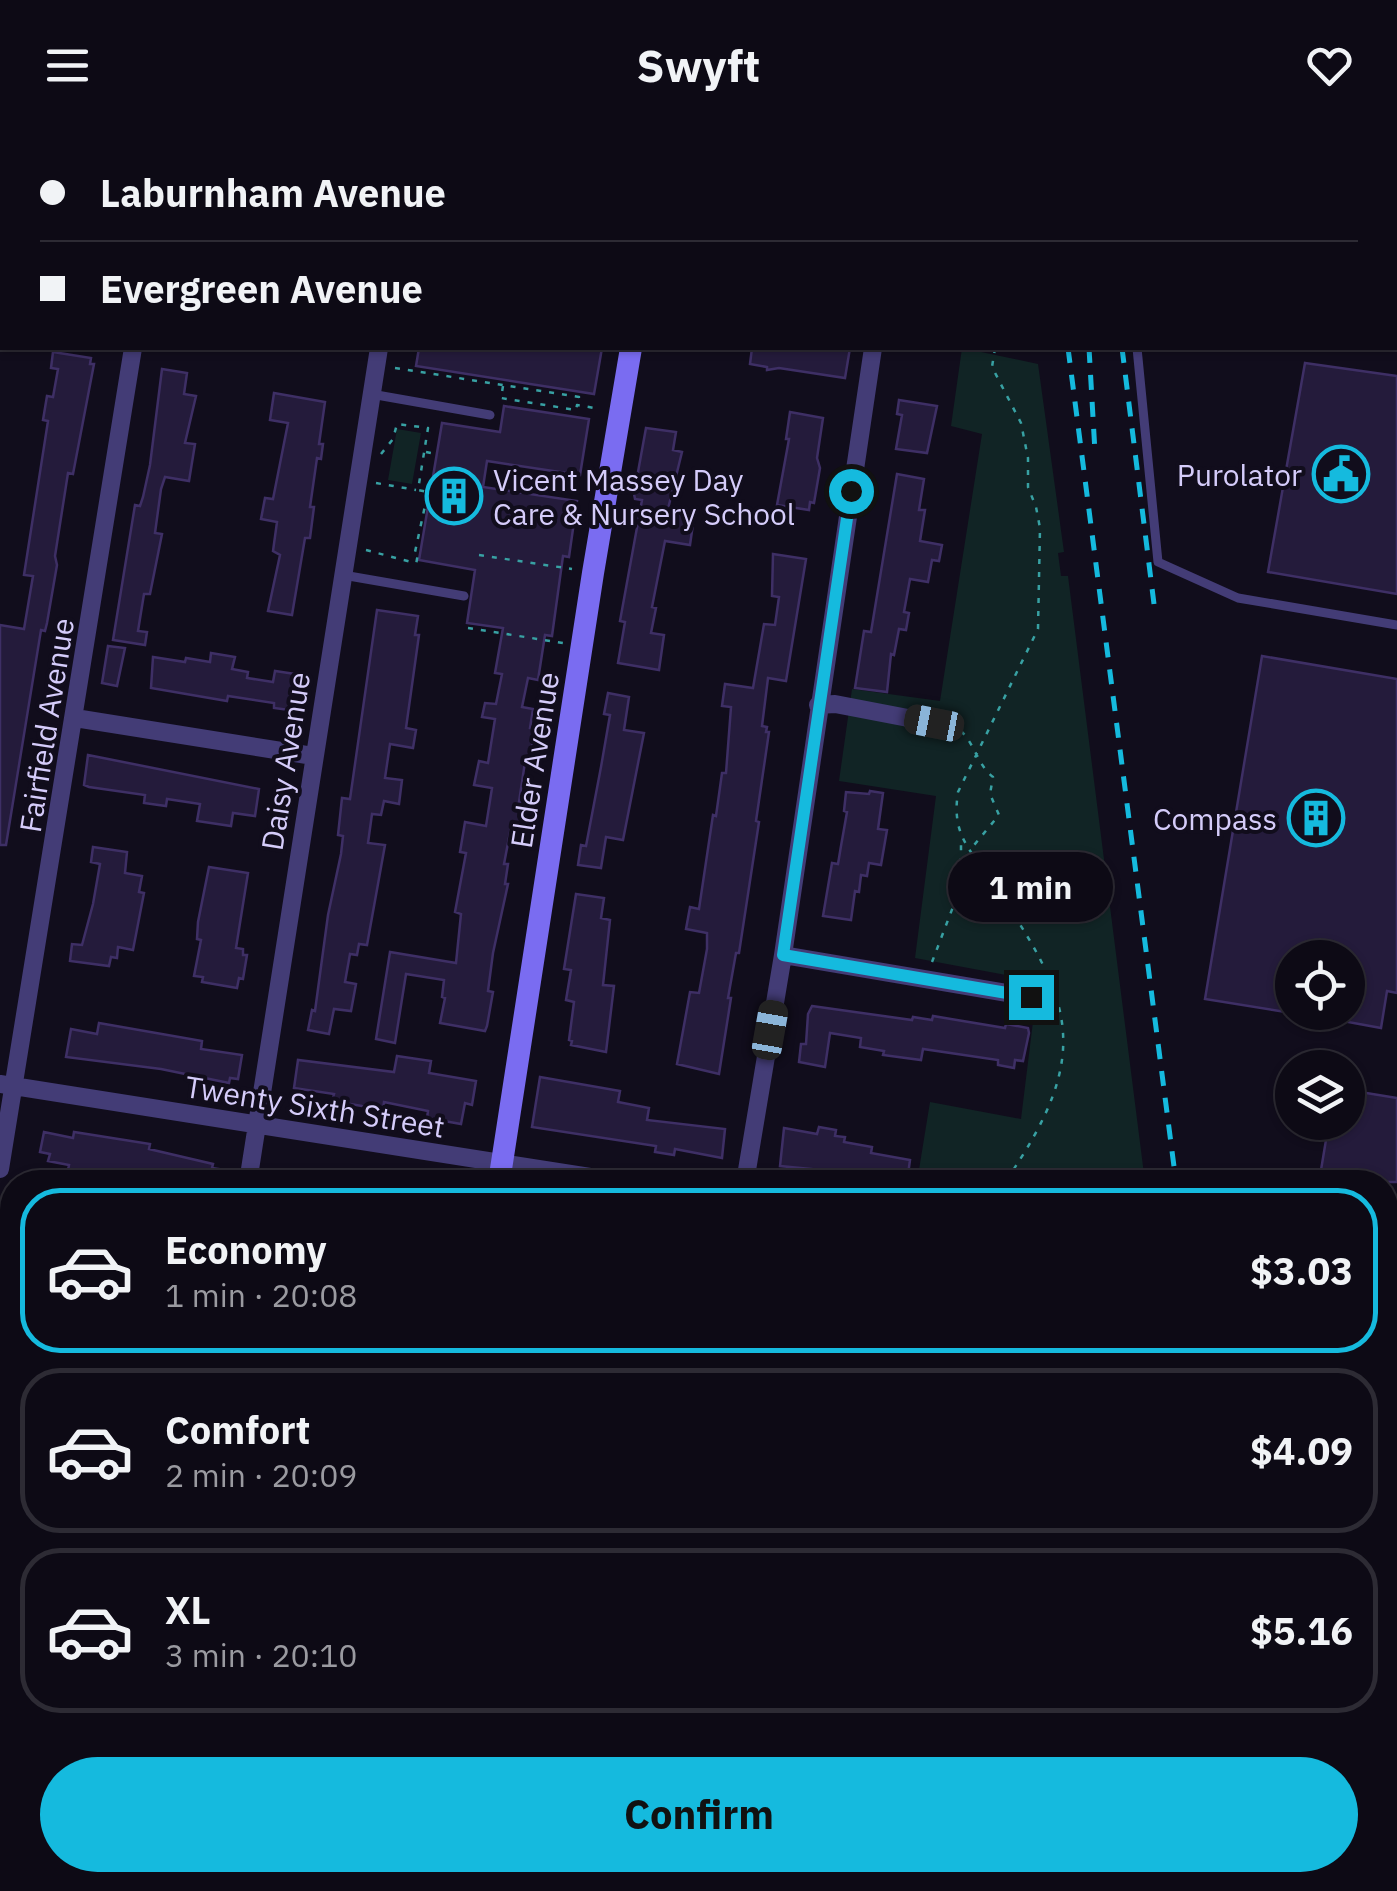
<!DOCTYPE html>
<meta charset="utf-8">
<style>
:root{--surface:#0d0a15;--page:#16131e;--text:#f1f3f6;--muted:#9a9aa0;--line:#2d2b34;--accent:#15bade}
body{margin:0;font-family:"IBM Plex Sans",sans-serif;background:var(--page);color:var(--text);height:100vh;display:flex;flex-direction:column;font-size:38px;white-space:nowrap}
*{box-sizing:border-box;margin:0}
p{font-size:32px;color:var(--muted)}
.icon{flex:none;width:55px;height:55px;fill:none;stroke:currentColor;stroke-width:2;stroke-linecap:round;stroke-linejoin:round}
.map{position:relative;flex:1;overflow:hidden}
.panel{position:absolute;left:0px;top:1040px;width:1398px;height:722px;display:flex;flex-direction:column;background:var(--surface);border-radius:40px 40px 0 0;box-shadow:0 2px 8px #0004,0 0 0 2px var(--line)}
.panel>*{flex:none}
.banner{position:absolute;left:0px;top:0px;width:1398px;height:220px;box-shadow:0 2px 8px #0004,0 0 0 2px var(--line);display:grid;align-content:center;height:220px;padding:0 40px;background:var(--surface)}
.controls{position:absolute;left:1275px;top:810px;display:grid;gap:20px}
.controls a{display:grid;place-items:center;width:90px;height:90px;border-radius:50%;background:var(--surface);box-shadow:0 2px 8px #0004,0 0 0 2px var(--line);font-size:50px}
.end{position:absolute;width:45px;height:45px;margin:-22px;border:12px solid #15bade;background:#111;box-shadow:0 0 0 5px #111}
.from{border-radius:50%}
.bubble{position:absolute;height:70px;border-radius:35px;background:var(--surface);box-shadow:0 2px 8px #0004,0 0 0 2px var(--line);font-size:32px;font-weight:800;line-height:70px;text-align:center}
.car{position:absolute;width:30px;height:60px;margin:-30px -15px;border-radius:12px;box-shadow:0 0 8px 2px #0007;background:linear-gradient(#222 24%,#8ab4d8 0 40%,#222 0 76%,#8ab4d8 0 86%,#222 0)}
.banner b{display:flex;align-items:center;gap:35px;height:95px;font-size:38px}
.banner b+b{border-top:2px solid var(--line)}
.banner i{width:25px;height:25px;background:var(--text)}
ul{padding:18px 0 0;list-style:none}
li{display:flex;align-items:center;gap:30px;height:165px;margin:0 20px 15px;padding:0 20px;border:5px solid var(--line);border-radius:40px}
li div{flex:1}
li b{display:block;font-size:38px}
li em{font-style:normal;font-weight:800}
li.on{border-color:var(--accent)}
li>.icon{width:90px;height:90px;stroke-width:1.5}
.primary-button{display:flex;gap:20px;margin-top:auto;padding:20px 40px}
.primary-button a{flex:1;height:115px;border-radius:60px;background:var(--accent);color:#111;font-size:40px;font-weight:800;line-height:115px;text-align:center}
header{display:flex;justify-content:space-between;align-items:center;height:130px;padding:0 40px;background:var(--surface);font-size:45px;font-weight:800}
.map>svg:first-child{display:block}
</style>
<header><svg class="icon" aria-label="menu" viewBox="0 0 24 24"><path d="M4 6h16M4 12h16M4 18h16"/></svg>Swyft<svg class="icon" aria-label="heart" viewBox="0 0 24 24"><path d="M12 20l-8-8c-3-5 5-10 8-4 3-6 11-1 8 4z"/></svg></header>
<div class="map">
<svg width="1397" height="1761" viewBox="0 0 1397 1761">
<rect width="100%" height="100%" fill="#110d1c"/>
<path fill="#112425" d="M 962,218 L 1038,234 L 1064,422 L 1058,423 L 1061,446 L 1068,446 L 1145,1052 L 917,1052 L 930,972 L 1021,989 L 1038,851 L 915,828 L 936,666 L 839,651 L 852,559 L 940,571 L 982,304 L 951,296 Z
M 397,299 L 421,303 L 412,354 L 388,350 Z"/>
<path fill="#241b3b" stroke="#3e2f65" stroke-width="2.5" d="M 419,218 L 602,218 L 594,264 L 416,236 Z
M 752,218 L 850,218 L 845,248 L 779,238 L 767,240 L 767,237 L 750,234 Z
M 53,222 L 91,228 L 90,234 L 94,234 L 73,344 L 68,343 L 55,426 L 57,435 L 47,493 L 45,501 L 41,500 L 6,715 L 0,715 L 0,495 L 24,499 L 33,446 L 24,445 L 48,291 L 43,290 L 47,266 L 53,267 L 58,239 L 51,238 Z
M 1305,233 L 1397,246 L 1397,464 L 1268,442 Z
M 162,239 L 187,243 L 184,264 L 196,266 L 185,313 L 195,314 L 189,351 L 165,347 L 161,359 L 155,403 L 162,404 L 150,464 L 144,464 L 138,501 L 147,502 L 145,515 L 113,510 L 135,375 L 140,376 L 143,367 L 150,335 Z
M 274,263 L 325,272 L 319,314 L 323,314 L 321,329 L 317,328 L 310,377 L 314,377 L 310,408 L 305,408 L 292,485 L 268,481 L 280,425 L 273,421 L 277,392 L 261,389 L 265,368 L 273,369 L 288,293 L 270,290 Z
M 899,270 L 937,276 L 927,323 L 896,319 L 902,285 L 897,284 Z
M 504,276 L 589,289 L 580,345 L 487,331 L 483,357 L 577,371 L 569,427 L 563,426 L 552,506 L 545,505 L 538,550 L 528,548 L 522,577 L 533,579 L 530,598 L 534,599 L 532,618 L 530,632 L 525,632 L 519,672 L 523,672 L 520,693 L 512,692 L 504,734 L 508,734 L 505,754 L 508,754 L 493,823 L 488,861 L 493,862 L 487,896 L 485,901 L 440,893 L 445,868 L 442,867 L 444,850 L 406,844 L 395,913 L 376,909 L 390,822 L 456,833 L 461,784 L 455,782 L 466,723 L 460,722 L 465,692 L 486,696 L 492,658 L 474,655 L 479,631 L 488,633 L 495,589 L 482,587 L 485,573 L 496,574 L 502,544 L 495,543 L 503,498 L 467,493 L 475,440 L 419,430 L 442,293 L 500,302 Z
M 790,282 L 823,288 L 817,328 L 820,338 L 814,373 L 810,372 L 809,380 L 777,375 L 789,309 L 786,309 Z
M 646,298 L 676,302 L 673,320 L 682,322 L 667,383 L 694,387 L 690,415 L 665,411 L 652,477 L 656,478 L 651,503 L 664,505 L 659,540 L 618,533 L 625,492 L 620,491 L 642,370 L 635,369 L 634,364 Z
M 897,344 L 924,349 L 919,380 L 925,380 L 920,411 L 942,415 L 939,431 L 932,430 L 928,452 L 910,449 L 904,482 L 909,483 L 906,500 L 899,499 L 894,525 L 891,524 L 887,562 L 855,558 L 864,501 L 871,502 Z
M 773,424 L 806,429 L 786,551 L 768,548 L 762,596 L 767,597 L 766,602 L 769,602 L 756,691 L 759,692 L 739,823 L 736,823 L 728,868 L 731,868 L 719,944 L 677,934 L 690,862 L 699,863 L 707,819 L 707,803 L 686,799 L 690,777 L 699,779 L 713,685 L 716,686 L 722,643 L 726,643 L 731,577 L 722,576 L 725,554 L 753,558 L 764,494 L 775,495 L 779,467 L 772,466 Z
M 377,480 L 418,486 L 415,505 L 419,505 L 406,598 L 416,600 L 413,618 L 390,614 L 385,648 L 402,650 L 399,674 L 384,671 L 381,685 L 372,684 L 368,713 L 385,715 L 367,815 L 359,814 L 357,825 L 350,824 L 345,852 L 356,854 L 351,881 L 334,879 L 329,904 L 308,900 L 312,880 L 315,881 L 328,785 L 341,724 L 343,706 L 338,705 L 342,668 L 350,669 Z
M 108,516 L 125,518 L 117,556 L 102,553 Z
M 211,523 L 235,527 L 232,539 L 248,542 L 247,548 L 273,552 L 275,541 L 302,545 L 297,581 L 274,578 L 274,573 L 228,566 L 227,571 L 151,558 L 153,527 L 185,532 L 186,528 L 210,532 Z
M 1262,526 L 1397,549 L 1397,863 L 1387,861 L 1381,898 L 1348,892 L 1348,828 L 1292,828 L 1292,883 L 1205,869 Z
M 608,563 L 629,567 L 624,600 L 644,603 L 623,710 L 606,707 L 601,738 L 578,735 L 581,715 L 586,716 L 601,637 L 610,585 L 604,584 Z
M 88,625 L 259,659 L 255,686 L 233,683 L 231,696 L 197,691 L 200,674 L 167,669 L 166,676 L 144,673 L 145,665 L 89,657 L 84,655 Z
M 870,661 L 883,663 L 878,699 L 887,700 L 881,735 L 869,733 L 867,746 L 861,745 L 859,762 L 855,761 L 851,790 L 823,786 L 832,733 L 838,734 L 841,716 L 847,682 L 844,681 L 846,662 L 869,664 Z
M 93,717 L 127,722 L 125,743 L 142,746 L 139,762 L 144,763 L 133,820 L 118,817 L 117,828 L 111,827 L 109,836 L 70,831 L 72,814 L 82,815 L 93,774 L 100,734 L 91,732 Z
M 209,737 L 248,743 L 236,818 L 243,819 L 243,825 L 247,825 L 243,849 L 239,848 L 237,858 L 202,852 L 203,847 L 194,846 L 201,810 L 197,809 L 198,792 Z
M 576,764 L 604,768 L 601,788 L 610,790 L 603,855 L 614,856 L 606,922 L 571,915 L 572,911 L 569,910 L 574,872 L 566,870 L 571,840 L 564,839 Z
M 812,876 L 912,890 L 913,887 L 932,890 L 933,886 L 1005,898 L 1006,894 L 1028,898 L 1029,903 L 1023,931 L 1015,930 L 1014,938 L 998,935 L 998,930 L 923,919 L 921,930 L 883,925 L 884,921 L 860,917 L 861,908 L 830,903 L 825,937 L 799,932 L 801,914 L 806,914 L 808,884 Z
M 99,893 L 202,911 L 201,919 L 242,925 L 238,949 L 230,948 L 229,953 L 161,939 L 66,927 L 71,899 L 97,904 Z
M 397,926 L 431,931 L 429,943 L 476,951 L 472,975 L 465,973 L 461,994 L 427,988 L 428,981 L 384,972 L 383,979 L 362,976 L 332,971 L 334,964 L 294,958 L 298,930 L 394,942 Z
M 540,947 L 620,961 L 618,972 L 649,978 L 647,990 L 725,999 L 722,1028 L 675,1019 L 674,1025 L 655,1022 L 656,1016 L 532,997 Z
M 1348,960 L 1397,968 L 1397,1052 L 1319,1052 L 1329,992 L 1348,992 Z
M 819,997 L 836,1000 L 835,1006 L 845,1007 L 844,1012 L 872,1017 L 871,1023 L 910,1030 L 907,1052 L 847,1045 L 846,1050 L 832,1047 L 833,1041 L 780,1036 L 784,998 L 817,1004 Z
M 44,1002 L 73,1008 L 74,1002 L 150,1014 L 149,1019 L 213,1034 L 212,1038 L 225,1040 L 222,1052 L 149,1052 L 149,1049 L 68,1040 L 69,1035 L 48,1031 L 50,1024 L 40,1022 Z"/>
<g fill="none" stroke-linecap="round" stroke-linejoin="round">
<path stroke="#38a1a3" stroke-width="2.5" stroke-dasharray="5 8" stroke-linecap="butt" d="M 165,2 L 166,0
M 810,2 L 811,0
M 995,218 L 992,237 L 1021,293 L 1028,328 L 1028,357 L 1036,377 L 1040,398 L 1038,499 L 958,662 C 952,701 966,715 987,745 C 1073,869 1096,921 1005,1052
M 395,238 L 579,267 L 577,275
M 503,256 L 501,268 L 576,280 L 577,275 L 600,279
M 426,322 L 435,324
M 381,324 L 393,309 L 397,294 L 428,298 L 418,360 L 428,362 L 415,422 L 418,423 L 416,435
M 496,345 L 588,360
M 376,353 L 416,360
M 366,420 L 415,433
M 479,425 L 572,439
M 468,498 L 563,513
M 950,594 C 974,604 974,632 993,647 L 990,664 L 999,685 L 970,720
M 932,832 L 961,756 L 961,711"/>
<path stroke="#433c76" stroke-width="9" d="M 1395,175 L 1397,175
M 1137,218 L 1158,432 L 1238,468 L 1397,495
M 371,264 L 490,285
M 343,445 L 464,466"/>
<path stroke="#433c76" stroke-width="18" d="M 45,2 L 46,0
M 1380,2 L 1380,0
M 0,101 L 2,101
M 818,575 L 835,574 L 934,593
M 75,588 L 313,626
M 783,825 L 1031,867
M 0,954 L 622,1052
M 0,1039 L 133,218
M 248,1052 L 379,218
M 745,1052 L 783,825 L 873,218
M 0,1383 L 12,1386
M 0,1633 L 12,1635
M 654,1750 L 721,1761
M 1116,1761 L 1116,1750"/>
<path stroke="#7a6cf1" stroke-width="22" d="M 1340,0 L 1354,2
M 664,2 L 665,0
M 1395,9 L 1397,9
M 499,1052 L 593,443 L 631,218
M 385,1761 L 387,1750"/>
<path stroke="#15bade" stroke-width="5" stroke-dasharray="15 12" stroke-linecap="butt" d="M 1040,0 L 1040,2
M 1062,0 L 1062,2
M 1068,218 L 1176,1052
M 1089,218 L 1095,322
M 1122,218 L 1154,474
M 1385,1482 L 1397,1497
M 1255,1750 L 1256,1761
M 1277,1750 L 1278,1761
M 1297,1750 L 1299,1761"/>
</g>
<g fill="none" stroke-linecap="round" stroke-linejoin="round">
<path stroke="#15bade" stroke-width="12" d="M 851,361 L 783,825 L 1031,867"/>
</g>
<defs>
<g id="civic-ring" transform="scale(2.875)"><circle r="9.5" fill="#110d1c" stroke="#15bade" stroke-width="1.5"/><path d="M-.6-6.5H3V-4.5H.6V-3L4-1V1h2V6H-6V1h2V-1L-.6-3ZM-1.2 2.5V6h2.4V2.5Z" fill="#15bade"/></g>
<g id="building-ring" transform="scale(2.875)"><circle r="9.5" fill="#110d1c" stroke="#15bade" stroke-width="1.5"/><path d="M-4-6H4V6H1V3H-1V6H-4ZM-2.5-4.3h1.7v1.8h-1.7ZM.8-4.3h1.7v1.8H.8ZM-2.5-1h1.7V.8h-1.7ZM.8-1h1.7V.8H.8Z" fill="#15bade"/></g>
</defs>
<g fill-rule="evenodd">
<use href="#civic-ring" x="1341" y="344"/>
<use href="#building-ring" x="454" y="366"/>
<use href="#building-ring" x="1316" y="688"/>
</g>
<g text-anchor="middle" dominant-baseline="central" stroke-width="8" stroke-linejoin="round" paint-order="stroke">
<g font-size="30" fill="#d5ccfa" stroke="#110d1c" text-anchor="end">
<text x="1302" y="344">Purolator</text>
<text x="493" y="349" text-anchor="start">Vicent Massey Day<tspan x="493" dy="34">Care &amp; Nursery School</tspan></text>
<text x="1277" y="688">Compass</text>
</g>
<g font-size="30" fill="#d5ccfa" stroke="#110d1c">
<text transform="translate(46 595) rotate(-81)">Fairfield Avenue</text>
<text transform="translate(534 630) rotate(-81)">Elder Avenue</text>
<text transform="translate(285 631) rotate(-81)">Daisy Avenue</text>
<text transform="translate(315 976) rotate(9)">Twenty Sixth Street</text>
</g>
</g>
</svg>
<div class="controls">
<a><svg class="icon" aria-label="locate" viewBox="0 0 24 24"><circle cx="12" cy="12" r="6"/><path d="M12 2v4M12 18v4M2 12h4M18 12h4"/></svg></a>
<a><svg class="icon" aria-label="layers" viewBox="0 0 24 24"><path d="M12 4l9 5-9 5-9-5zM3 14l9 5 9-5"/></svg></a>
</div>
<i class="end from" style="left:851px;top:361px"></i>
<i class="end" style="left:1031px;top:867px"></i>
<div class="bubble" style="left:948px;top:722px;width:165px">1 min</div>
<i class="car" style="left:934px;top:593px;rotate:281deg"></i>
<i class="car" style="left:770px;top:900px;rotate:10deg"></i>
<div class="banner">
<b><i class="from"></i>Laburnham Avenue</b>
<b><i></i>Evergreen Avenue</b>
</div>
<section class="panel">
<ul>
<li class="on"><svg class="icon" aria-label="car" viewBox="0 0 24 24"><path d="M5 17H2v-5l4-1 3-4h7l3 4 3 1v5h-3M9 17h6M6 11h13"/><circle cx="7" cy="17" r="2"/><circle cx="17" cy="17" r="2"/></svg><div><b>Economy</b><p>1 min · 20:08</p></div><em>$3.03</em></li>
<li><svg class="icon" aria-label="car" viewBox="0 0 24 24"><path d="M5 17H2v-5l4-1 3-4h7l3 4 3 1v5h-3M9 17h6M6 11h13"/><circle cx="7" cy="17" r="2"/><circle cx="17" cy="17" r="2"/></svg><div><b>Comfort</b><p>2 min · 20:09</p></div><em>$4.09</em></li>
<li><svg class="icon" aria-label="car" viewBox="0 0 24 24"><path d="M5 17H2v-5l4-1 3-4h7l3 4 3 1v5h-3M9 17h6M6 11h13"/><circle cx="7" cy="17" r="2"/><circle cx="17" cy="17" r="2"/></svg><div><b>XL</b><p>3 min · 20:10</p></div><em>$5.16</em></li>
</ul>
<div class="primary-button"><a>Confirm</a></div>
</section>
</div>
